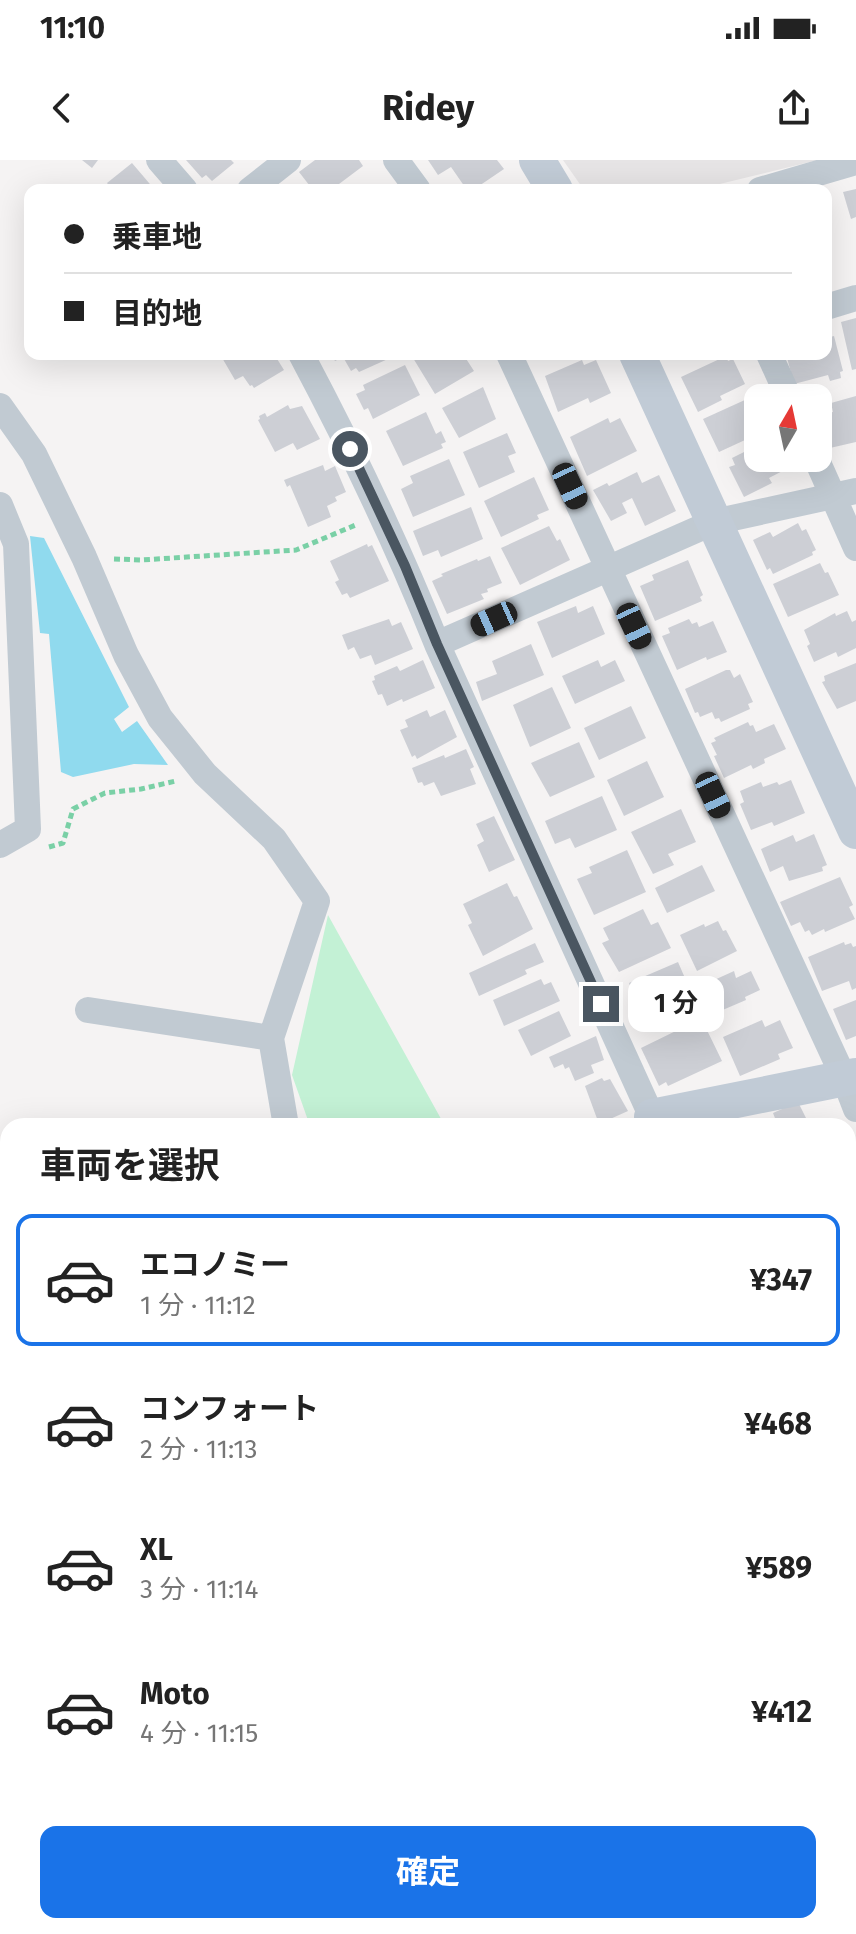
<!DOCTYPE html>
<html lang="ja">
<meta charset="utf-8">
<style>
:root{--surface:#fff;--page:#f2f2f2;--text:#222;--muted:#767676;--line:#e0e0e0;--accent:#1a73e8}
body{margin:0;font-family:"Fira Sans","Noto Sans JP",sans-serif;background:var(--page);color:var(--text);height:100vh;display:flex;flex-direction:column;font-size:30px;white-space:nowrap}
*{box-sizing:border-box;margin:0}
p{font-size:26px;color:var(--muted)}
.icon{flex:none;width:44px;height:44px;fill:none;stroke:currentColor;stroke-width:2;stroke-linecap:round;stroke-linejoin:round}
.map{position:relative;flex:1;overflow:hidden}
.side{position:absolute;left:0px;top:958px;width:856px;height:816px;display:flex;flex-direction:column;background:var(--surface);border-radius:24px 24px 0 0;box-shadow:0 8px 32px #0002}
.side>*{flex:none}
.top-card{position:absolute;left:24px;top:24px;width:808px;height:176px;border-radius:16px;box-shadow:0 8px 32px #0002;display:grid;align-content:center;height:176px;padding:0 40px;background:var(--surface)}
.needle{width:52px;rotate:9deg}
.buttons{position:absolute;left:744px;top:224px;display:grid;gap:16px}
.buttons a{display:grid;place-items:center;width:88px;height:88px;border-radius:16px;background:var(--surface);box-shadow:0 8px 32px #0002;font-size:40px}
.end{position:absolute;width:36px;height:36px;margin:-18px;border:10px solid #4a5661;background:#fff;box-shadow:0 0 0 4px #fff}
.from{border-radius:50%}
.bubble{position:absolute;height:56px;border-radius:16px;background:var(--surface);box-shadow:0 8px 32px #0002;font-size:26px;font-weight:700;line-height:56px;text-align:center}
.car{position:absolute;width:24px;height:48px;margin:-24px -12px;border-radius:10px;box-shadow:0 0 6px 2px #0007;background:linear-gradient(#222 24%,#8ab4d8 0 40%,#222 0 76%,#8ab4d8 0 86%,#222 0)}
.top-card b{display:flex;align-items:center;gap:28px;height:76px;font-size:30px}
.top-card b+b{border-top:2px solid var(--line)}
.top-card i{width:20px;height:20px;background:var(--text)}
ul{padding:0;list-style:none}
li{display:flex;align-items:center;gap:24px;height:132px;margin:0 16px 12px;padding:0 24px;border:4px solid transparent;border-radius:16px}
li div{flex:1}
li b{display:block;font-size:30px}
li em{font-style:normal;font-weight:700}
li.on{border-color:var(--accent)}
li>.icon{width:72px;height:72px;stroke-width:1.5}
h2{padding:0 40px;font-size:36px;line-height:96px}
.action{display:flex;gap:16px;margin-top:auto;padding:16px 40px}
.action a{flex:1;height:92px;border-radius:16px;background:var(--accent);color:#fff;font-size:32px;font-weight:700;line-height:92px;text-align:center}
.status{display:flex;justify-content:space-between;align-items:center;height:56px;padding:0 40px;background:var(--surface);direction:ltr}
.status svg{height:22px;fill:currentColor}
header{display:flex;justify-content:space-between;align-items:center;height:104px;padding:0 40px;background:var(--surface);font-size:36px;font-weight:700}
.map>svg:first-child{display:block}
</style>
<div class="status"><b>11:10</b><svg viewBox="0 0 49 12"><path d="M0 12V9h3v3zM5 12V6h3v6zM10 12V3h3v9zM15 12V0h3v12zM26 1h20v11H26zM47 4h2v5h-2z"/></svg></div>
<header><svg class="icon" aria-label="back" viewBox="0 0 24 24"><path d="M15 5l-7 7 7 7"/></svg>Ridey<svg class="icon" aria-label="share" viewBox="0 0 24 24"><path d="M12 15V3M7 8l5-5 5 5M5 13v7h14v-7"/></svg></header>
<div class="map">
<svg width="856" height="1774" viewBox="0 0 856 1774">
<rect width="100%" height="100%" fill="#f5f3f3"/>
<path fill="#e6e4e5" d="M 563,0 L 818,0 L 695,30 L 584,30 Z"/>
<path fill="#c3f1d5" d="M 328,755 L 445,966 L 310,966 L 292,915 Z
M 856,1454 L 856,1774 L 519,1774 L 513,1766 L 848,1766 L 848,1455 Z"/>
<path fill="#90daee" d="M 30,376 L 44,378 L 129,547 L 114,559 L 122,572 L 137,561 L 168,605 L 134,604 L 73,617 L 61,612 L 49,474 L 40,473 Z"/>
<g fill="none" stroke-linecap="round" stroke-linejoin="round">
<path stroke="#90daee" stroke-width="52" d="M 0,1749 L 8,1751
M 71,1766 L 108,1774"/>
</g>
<path fill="#cdcfd5" d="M 82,0 L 98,0 L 92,8 Z
M 186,0 L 231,0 L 234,3 L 212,21 L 206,15 L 202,18 Z
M 315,0 L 359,0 L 363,6 L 331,30 L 313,30 L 299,12 Z
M 428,0 L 497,0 L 504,9 L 473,30 L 467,30 L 451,7 L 438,15 Z
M 132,3 L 155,30 L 112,30 L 107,23 Z
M 856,29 L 856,57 L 851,59 L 843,32 Z
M 856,158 L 856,209 L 852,210 L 841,162 Z
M 834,176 L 843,211 L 840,212 L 841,218 L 830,221 L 828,215 L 794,224 L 786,194 L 826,194 L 826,178 Z
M 225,194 L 274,194 L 284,210 L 254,228 L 252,225 L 250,226 L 243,216 L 235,220 L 221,196 Z
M 331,194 L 399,194 L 359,212 L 356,208 L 351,211 L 343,197 L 335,201 Z
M 420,194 L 463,194 L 474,211 L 435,234 L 413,198 Z
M 726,196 L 728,201 L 733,199 L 745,224 L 720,236 L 722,240 L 698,252 L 681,217 Z
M 582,200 L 584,205 L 596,200 L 611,233 L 590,243 L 588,238 L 558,252 L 545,216 Z
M 405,205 L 420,235 L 373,259 L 368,248 L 364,250 L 356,234 L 365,230 L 363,225 Z
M 483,227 L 496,259 L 459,278 L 442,248 Z
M 856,236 L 856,282 L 830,288 L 822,254 L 833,252 L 831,243 Z
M 747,239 L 750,246 L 758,242 L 758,274 L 719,292 L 703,259 Z
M 288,245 L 290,249 L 302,246 L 320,279 L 297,290 L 293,283 L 275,292 L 258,260 L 260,259 L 259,256 L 265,253 L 267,257 Z
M 426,252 L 436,274 L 441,271 L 446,282 L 441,284 L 443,288 L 403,306 L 386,271 Z
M 608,258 L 610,263 L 620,258 L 637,291 L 587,316 L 570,277 Z
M 507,273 L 516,293 L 508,296 L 515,312 L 479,328 L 463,292 Z
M 758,285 L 758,298 L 791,298 L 794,305 L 769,318 L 772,323 L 744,337 L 729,307 L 735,305 L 732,298 Z
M 449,299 L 465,335 L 413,357 L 401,329 L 413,323 L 410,316 Z
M 323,305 L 325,311 L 335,306 L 346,332 L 335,337 L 337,341 L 327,346 L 331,357 L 308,367 L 290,325 L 287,327 L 284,320 Z
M 637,312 L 642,323 L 659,315 L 676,351 L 645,366 L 632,338 L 622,343 L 627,353 L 611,361 L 593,330 L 607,323 L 609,326 Z
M 534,317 L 549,350 L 537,355 L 539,359 L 501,377 L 484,341 Z
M 471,347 L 483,379 L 441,397 L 438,390 L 423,396 L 413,371 Z
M 798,363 L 802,371 L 806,369 L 816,390 L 812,392 L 813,395 L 773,414 L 770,408 L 767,410 L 753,380 L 770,372 L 773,377 Z
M 549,366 L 557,381 L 560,379 L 570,400 L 520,425 L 501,388 Z
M 367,384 L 368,387 L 372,385 L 389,421 L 350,438 L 347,433 L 342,435 L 335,422 L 339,420 L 330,401 Z
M 490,396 L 502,423 L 487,429 L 488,432 L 481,434 L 484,439 L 447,454 L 432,421 L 443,416 L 441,414 L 477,399 L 478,401 Z
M 688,400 L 703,435 L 700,437 L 702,441 L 655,461 L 640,426 L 654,420 L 652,415 Z
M 820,403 L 825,413 L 828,412 L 839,435 L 788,457 L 773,424 Z
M 576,446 L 578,453 L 593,446 L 605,474 L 552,498 L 537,462 Z
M 847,451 L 852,462 L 856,460 L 856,488 L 838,497 L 836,492 L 814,502 L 807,486 L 810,484 L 804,470 L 835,453 L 836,456 Z
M 389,459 L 392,466 L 401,462 L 413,489 L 375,505 L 371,495 L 360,499 L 354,487 L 348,490 L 342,475 Z
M 689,459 L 692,464 L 697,462 L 699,467 L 713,461 L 727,492 L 707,500 L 706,497 L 677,510 L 662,476 L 670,473 L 668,468 Z
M 531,484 L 544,515 L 482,541 L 476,522 L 497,514 L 492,501 Z
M 423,500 L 435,528 L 403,542 L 402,539 L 387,546 L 382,534 L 378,535 L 372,521 L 375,520 L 374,516 L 397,506 L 400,511 Z
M 598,500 L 601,507 L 615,500 L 625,521 L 575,544 L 562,516 Z
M 856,503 L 856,541 L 837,549 L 822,522 L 825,521 L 824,516 Z
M 726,510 L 730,510 L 734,518 L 740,514 L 753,542 L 748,544 L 750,549 L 721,562 L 719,558 L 715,559 L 712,552 L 700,557 L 698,552 L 695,553 L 685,529 Z
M 552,527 L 571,568 L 530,587 L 513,545 Z
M 631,546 L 646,578 L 599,600 L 584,568 Z
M 427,550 L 430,557 L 445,550 L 457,577 L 417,599 L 415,595 L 412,597 L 400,570 L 408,567 L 405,560 Z
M 748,562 L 750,566 L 753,565 L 756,572 L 774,564 L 786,589 L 764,599 L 765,603 L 753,609 L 751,605 L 724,618 L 714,596 L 717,595 L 711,583 L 716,581 L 714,578 Z
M 579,582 L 595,617 L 550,637 L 531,603 Z
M 466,589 L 474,607 L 470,609 L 476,624 L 441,636 L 434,622 L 424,626 L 422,622 L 418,623 L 412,608 L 444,595 L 445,598 Z
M 647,601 L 664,637 L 624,656 L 607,620 Z
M 791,620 L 805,653 L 774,666 L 772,662 L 751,670 L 740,644 L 744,642 L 740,631 L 761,622 L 763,627 L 777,622 L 779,625 Z
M 602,636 L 617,670 L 575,688 L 570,678 L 555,684 L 545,661 Z
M 681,649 L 696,682 L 668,694 L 674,705 L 653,714 L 631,672 Z
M 494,656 L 515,700 L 489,712 L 477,685 L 484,681 L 476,664 Z
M 814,674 L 827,705 L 822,707 L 823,711 L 789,721 L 783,706 L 770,712 L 761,689 L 793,675 L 796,682 Z
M 627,690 L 646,732 L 594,755 L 577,719 L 592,713 L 589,707 Z
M 702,705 L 715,731 L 667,753 L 655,728 Z
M 840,717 L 853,745 L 849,747 L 855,759 L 825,772 L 824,769 L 812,775 L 809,770 L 805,772 L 800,762 L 791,766 L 780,742 Z
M 507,723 L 514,737 L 517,736 L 533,769 L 483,796 L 468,765 L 472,763 L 463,744 Z
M 643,749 L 651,765 L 658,762 L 671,788 L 619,812 L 602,783 L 609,780 L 603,768 Z
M 718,761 L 723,771 L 726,770 L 737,791 L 697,811 L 680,775 L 704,764 L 705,767 Z
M 844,782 L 845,785 L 851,783 L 853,787 L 856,786 L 856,828 L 852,830 L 849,821 L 822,831 L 808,797 Z
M 535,783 L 544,802 L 525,810 L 527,814 L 479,836 L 469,813 Z
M 678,802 L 691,832 L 649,849 L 644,838 L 636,841 L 629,823 Z
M 734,811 L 736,818 L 751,811 L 760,830 L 745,837 L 746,840 L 711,855 L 699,827 Z
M 541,819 L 544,825 L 551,822 L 560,841 L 504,866 L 493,840 Z
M 856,840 L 856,876 L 846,880 L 833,849 Z
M 559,851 L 571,876 L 531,896 L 518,870 Z
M 762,860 L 765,867 L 780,860 L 793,888 L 778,894 L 780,899 L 740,916 L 723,877 Z
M 690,864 L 693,869 L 704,864 L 722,901 L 668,926 L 666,922 L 659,926 L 641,888 Z
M 596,876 L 604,900 L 591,905 L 594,913 L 575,921 L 569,907 L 565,909 L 563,904 L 554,908 L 549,897 Z
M 602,918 L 604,921 L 610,919 L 628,951 L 599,964 L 585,926 Z
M 798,942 L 810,966 L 778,966 L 773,953 Z
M 856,1020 L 856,1059 L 848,1039 L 848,1023 Z
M 848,1048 L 854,1061 L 856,1060 L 856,1077 L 848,1080 Z
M 856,1094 L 856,1134 L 848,1138 L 848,1097 Z
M 856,1149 L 856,1168 L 849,1151 Z
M 848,1177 L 853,1188 L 856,1187 L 856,1211 L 848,1215 Z
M 856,1220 L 856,1269 L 851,1271 L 848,1266 L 848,1223 Z
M 848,1321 L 853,1333 L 856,1331 L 856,1358 L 848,1361 Z
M 856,1381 L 856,1394 L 848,1397 L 848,1384 Z
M 856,1404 L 856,1427 L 848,1407 Z"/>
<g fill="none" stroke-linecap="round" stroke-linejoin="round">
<g stroke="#7690ad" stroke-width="48">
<path id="highway" d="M 0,1625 L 8,1629
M 215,1766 L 226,1774"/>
</g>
<path stroke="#7ad0a6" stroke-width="5" stroke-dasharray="6 4" stroke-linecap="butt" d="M 114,399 L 141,400 L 296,390 L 358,364
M 49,687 L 63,683 L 73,649 L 105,633 L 141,629 L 176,621"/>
<path stroke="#c1cad2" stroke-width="26" d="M 159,0 L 185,30
M 396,0 L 418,30
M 250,30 L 288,0
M 760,30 L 856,2
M 826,147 L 856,138
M 301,194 C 351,288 397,384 437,484 L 656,966
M 509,194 L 844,918 L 856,949
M 769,194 L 789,238
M 0,246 L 34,294 L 84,397 L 126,495 L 160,558 L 205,614 L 274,679 L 317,741 L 271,878 L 286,966
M 816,298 L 856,388
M 0,345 L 16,384 L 28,669 L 0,685
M 437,484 L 714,362 L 856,331
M 88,850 L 271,878
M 848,1294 L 856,1291
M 0,1434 L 8,1420
M 0,1725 L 8,1727"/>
<path stroke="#c1cbd6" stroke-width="36" d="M 537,0 L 555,30
M 637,194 L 856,671
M 652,957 L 856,916"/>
<use href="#highway" stroke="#8ba5c1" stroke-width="44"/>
</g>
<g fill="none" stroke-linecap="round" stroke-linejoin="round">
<path stroke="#4a5661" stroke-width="10" d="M 350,289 L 405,406 L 437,484 L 601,844"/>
</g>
</svg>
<div class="buttons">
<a><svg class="needle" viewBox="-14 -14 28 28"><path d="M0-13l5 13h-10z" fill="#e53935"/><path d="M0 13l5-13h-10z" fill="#767676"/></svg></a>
</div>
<i class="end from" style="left:350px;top:289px"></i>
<i class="end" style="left:601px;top:844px"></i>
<div class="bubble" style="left:628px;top:816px;width:96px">1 分</div>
<i class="car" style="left:570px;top:326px;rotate:155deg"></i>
<i class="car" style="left:494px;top:459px;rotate:246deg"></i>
<i class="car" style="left:634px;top:466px;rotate:155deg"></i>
<i class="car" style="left:713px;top:635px;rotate:155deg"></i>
<div class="top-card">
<b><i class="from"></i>乗車地</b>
<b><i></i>目的地</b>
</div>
<section class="side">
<h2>車両を選択</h2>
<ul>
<li class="on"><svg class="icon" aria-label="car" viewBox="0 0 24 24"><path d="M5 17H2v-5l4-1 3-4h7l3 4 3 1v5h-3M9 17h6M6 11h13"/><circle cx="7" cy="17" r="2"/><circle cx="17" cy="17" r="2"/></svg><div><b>エコノミー</b><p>1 分 · 11:12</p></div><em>¥347</em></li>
<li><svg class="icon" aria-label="car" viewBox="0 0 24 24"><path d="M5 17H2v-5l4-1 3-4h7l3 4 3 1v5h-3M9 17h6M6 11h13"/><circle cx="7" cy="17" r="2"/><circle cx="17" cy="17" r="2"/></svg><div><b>コンフォート</b><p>2 分 · 11:13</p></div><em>¥468</em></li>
<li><svg class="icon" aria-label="car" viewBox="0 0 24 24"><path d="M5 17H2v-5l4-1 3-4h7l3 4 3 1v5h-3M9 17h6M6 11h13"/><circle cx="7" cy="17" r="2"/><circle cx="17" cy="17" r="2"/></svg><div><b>XL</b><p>3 分 · 11:14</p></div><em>¥589</em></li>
<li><svg class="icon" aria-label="car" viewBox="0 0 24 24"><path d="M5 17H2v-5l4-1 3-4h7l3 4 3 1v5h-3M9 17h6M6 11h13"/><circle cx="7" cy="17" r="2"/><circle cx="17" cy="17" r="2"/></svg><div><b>Moto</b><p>4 分 · 11:15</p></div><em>¥412</em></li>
</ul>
<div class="action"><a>確定</a></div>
</section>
</div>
